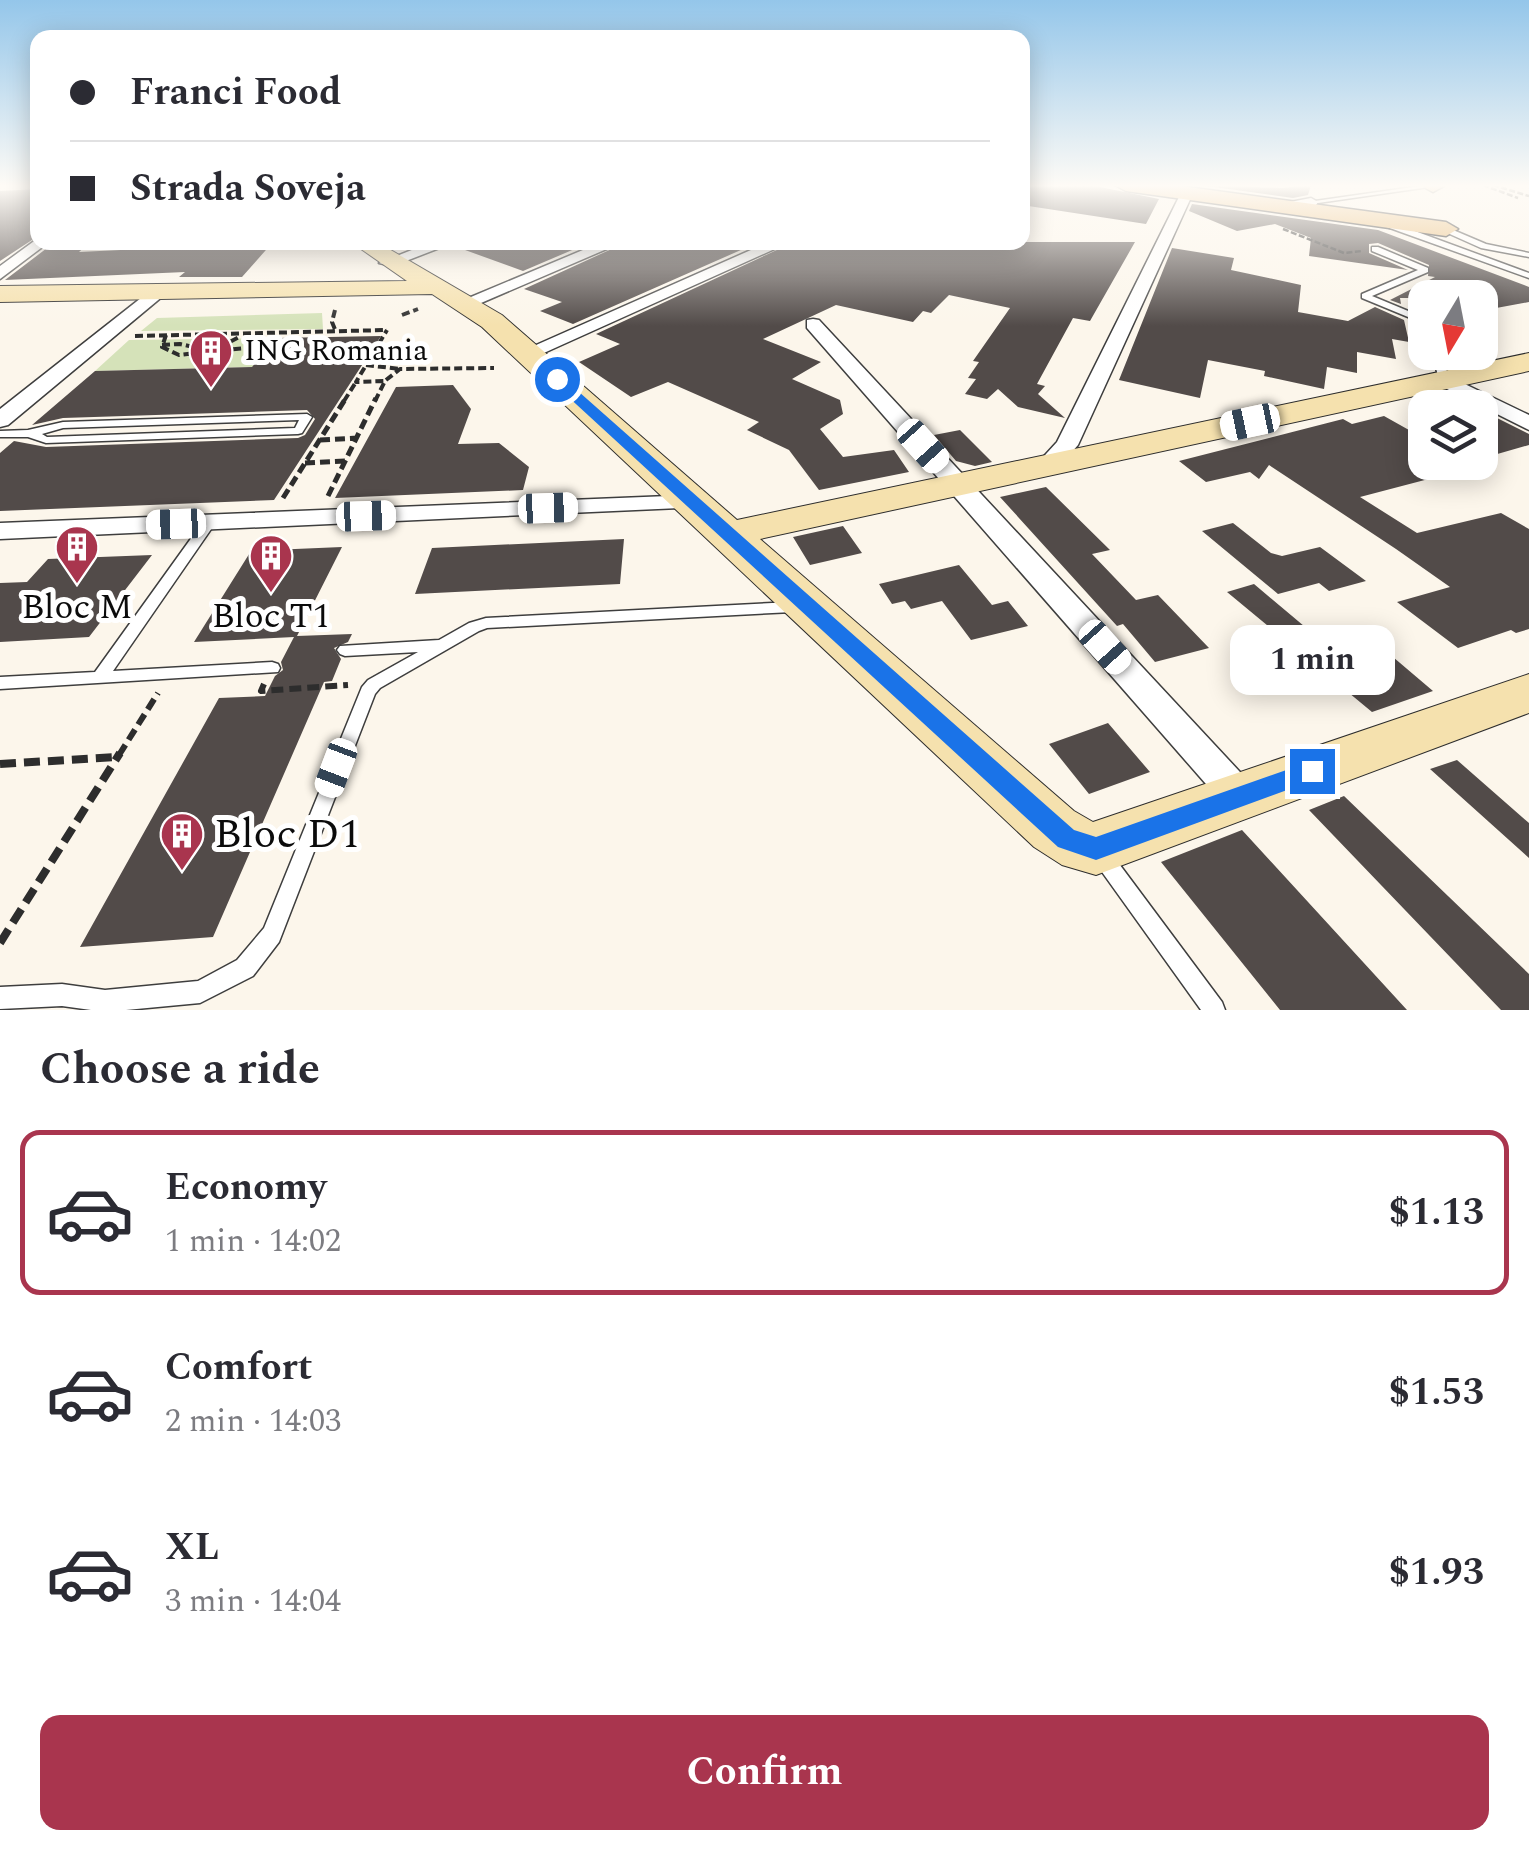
<!DOCTYPE html>
<meta charset="utf-8">
<style>
:root{--surface:#fff;--page:#f7f7f7;--text:#2b2b33;--muted:#7c7c81;--line:#e1e1e2;--accent:#a9354e}
body{margin:0;font-family:Spectral,serif;background:var(--page);color:var(--text);height:100vh;display:flex;flex-direction:column;font-size:38px;white-space:nowrap}
*{box-sizing:border-box;margin:0}
p{font-size:32px;color:var(--muted)}
.icon{flex:none;width:55px;height:55px;fill:none;stroke:currentColor;stroke-width:2;stroke-linecap:round;stroke-linejoin:round}
.map{position:relative;height:1010px;overflow:hidden}
.drawer{display:flex;flex-direction:column;background:var(--surface);flex:1}
.drawer>*{flex:none}
.hud{position:absolute;left:30px;top:30px;width:1000px;height:220px;border-radius:20px;box-shadow:0 5px 25px #0003;display:grid;align-content:center;height:220px;padding:0 40px;background:var(--surface)}
.needle{width:65px;rotate:190deg}
.controls{position:absolute;left:1408px;top:280px;display:grid;gap:20px}
.controls a{display:grid;place-items:center;width:90px;height:90px;border-radius:20px;background:var(--surface);box-shadow:0 5px 25px #0003;font-size:50px}
.end{position:absolute;width:45px;height:45px;margin:-22px;border:12px solid #1a73e8;background:#fff;box-shadow:0 0 0 5px #fff}
.from{border-radius:50%}
.bubble{position:absolute;height:70px;border-radius:20px;background:var(--surface);box-shadow:0 5px 25px #0003;font-size:32px;font-weight:700;line-height:70px;text-align:center}
.car{position:absolute;width:30px;height:60px;margin:-30px -15px;border-radius:12px;box-shadow:0 0 8px 2px #0007;background:linear-gradient(#fff 24%,#345 0 40%,#fff 0 76%,#345 0 86%,#fff 0)}
.hud b{display:flex;align-items:center;gap:35px;height:95px;font-size:38px}
.hud b+b{border-top:2px solid var(--line)}
.hud i{width:25px;height:25px;background:var(--text)}
ul{padding:0;list-style:none}
li{display:flex;align-items:center;gap:30px;height:165px;margin:0 20px 15px;padding:0 20px;border:5px solid transparent;border-radius:20px}
li div{flex:1}
li b{display:block;font-size:38px}
li em{font-style:normal;font-weight:700}
li.selected{border-color:var(--accent)}
li>.icon{width:90px;height:90px;stroke-width:1.5}
h2{padding:0 40px;font-size:45px;line-height:120px}
.cta{display:flex;gap:20px;margin-top:auto;padding:20px 40px}
.cta a{flex:1;height:115px;border-radius:20px;background:var(--accent);color:#fff;font-size:40px;font-weight:700;line-height:115px;text-align:center}
.map>svg:first-child{display:block}
</style>
<div class="map">
<svg width="1529" height="1010" viewBox="0 0 1529 1010">
<rect width="100%" height="100%" fill="#fcf6eb"/>
<path fill="#d5e2b9" d="M 322,313 L 323,329 L 141,331 L 157,318 Z
M 277,338 L 252,367 L 95,371 L 129,340 Z"/>
<path fill="#524b49" d="M 1022,185 L 1090,185 L 1159,199 L 1146,224 L 1022,205 Z
M 1200,185 L 1282,188 L 1311,185 L 1308,195 L 1293,198 Z
M 38,189 L 38,236 L 0,261 L 0,191 Z
M 1192,204 L 1378,230 L 1529,287 L 1529,302 L 1480,311 L 1480,298 L 1400,298 L 1401,304 L 1390,300 L 1435,277 L 1428,276 L 1429,265 L 1378,243 L 1369,244 L 1369,253 L 1408,270 L 1309,256 L 1311,238 L 1275,224 L 1237,231 L 1189,211 Z
M 90,242 L 79,252 L 162,248 L 169,242 L 273,242 L 242,277 L 179,277 L 185,272 L 5,280 L 51,245 Z
M 458,242 L 591,242 L 523,271 L 454,246 Z
M 627,242 L 759,242 L 573,324 L 540,311 L 562,302 L 524,289 Z
M 794,242 L 1135,242 L 1090,321 L 1073,318 L 1037,384 L 1045,386 L 1038,394 L 1065,418 L 1018,407 L 998,389 L 987,399 L 965,394 L 976,379 L 968,378 L 979,362 L 973,361 L 1010,308 L 949,295 L 931,313 L 923,311 L 913,322 L 836,305 L 763,339 L 821,362 L 792,379 L 840,400 L 843,414 L 820,429 L 843,457 L 894,450 L 909,472 L 819,490 L 789,450 L 747,430 L 759,422 L 668,382 L 631,397 L 579,362 L 620,344 L 596,334 Z
M 1172,248 L 1234,258 L 1231,270 L 1301,285 L 1298,312 L 1348,321 L 1375,307 L 1404,320 L 1409,342 L 1392,339 L 1396,359 L 1357,352 L 1357,373 L 1327,367 L 1324,389 L 1264,376 L 1265,371 L 1208,360 L 1200,398 L 1119,380 Z
M 381,336 L 274,500 L 0,511 L 0,453 L 14,441 L 46,447 L 298,438 L 305,435 L 315,419 L 307,410 L 63,418 L 32,425 L 95,371 L 252,367 L 277,338 Z
M 453,385 L 471,409 L 458,444 L 499,443 L 529,467 L 523,490 L 335,498 L 396,387 Z
M 1489,414 L 1529,434 L 1529,445 L 1480,459 L 1480,416 Z
M 1384,416 L 1425,439 L 1425,468 L 1440,476 L 1360,497 L 1417,533 L 1501,513 L 1529,529 L 1529,629 L 1516,633 L 1511,630 L 1458,648 L 1397,602 L 1450,587 L 1396,549 L 1269,465 L 1259,479 L 1250,472 L 1206,482 L 1179,461 L 1343,419 L 1352,424 Z
M 960,430 L 992,462 L 975,466 L 956,461 L 934,435 Z
M 1046,487 L 1110,550 L 1092,554 L 1136,600 L 1158,595 L 1209,648 L 1155,662 L 1123,624 L 1117,626 L 1000,497 Z
M 1233,523 L 1271,553 L 1282,556 L 1320,547 L 1366,581 L 1329,591 L 1319,583 L 1278,594 L 1202,531 Z
M 843,526 L 862,553 L 810,565 L 793,537 Z
M 624,539 L 620,584 L 415,594 L 432,548 Z
M 342,547 L 297,636 L 352,634 L 348,642 L 334,648 L 341,659 L 332,681 L 324,682 L 213,937 L 80,947 L 219,698 L 265,696 L 275,676 L 283,670 L 281,662 L 294,637 L 194,642 L 251,551 Z
M 152,555 L 89,637 L 0,642 L 0,583 L 27,582 L 48,559 Z
M 959,565 L 992,605 L 1008,601 L 1028,626 L 971,640 L 942,601 L 911,609 L 905,601 L 892,604 L 879,584 Z
M 1254,584 L 1323,642 L 1360,629 L 1433,691 L 1372,712 L 1227,592 Z
M 1108,723 L 1150,772 L 1089,794 L 1049,744 Z
M 1457,760 L 1529,823 L 1529,858 L 1430,769 Z
M 1344,796 L 1529,974 L 1529,1010 L 1501,1010 L 1309,810 Z
M 1242,830 L 1407,1010 L 1280,1010 L 1161,862 Z"/>
<g fill="none" stroke-linecap="round" stroke-linejoin="round">
<g stroke="#3e3e3e" stroke-width="3">
<path id="lane" d="M 1427,185 L 1436,186 L 1311,204 L 1308,202 Z
M 1387,223 L 1393,223 L 1529,273 L 1529,278 L 1387,227 Z
M 1446,227 L 1486,244 L 1529,253 L 1529,257 L 1481,248 L 1443,231 L 1442,229 Z
M 1372,247 L 1378,247 L 1428,268 L 1428,272 L 1372,296 L 1425,318 L 1425,324 L 1362,298 L 1362,294 L 1418,270 L 1372,251 Z
M 1432,352 L 1442,352 L 1449,380 L 1448,382 L 1444,383 L 1439,380 Z
M 307,414 L 312,417 L 302,433 L 298,434 L 46,443 L 28,437 L 0,437 L 0,431 L 28,430 L 63,422 ZM 299,420 L 295,428 L 47,437 L 42,434 L 63,428 Z
M 210,518 L 216,522 L 113,671 L 272,662 L 278,664 L 280,668 L 278,672 L 0,689 L 0,677 L 95,672 L 205,519 Z
M 793,602 L 798,603 L 800,607 L 798,611 L 793,612 L 487,628 L 479,631 L 380,688 L 375,694 L 279,942 L 253,976 L 200,1003 L 126,1010 L 91,1010 L 62,1006 L 0,1009 L 0,987 L 62,984 L 105,990 L 198,981 L 237,960 L 264,928 L 362,687 L 368,680 L 418,652 L 345,656 L 340,654 L 337,650 L 340,646 L 439,640 L 469,623 L 486,618 Z
M 1104,850 L 1111,853 L 1222,1002 L 1225,1010 L 1201,1010 L 1097,865 L 1094,859 L 1097,853 Z"/>
</g>
<g stroke="#3e3e3e" stroke-width="3">
<path id="street" d="M 1187,189 L 1193,193 L 1078,445 L 1055,471 L 1039,471 L 1035,466 L 1057,442 L 1181,193 Z
M 1311,198 L 1318,202 L 1316,205 L 1276,210 L 1269,206 Z
M 37,239 L 38,242 L 49,242 L 0,279 L 0,266 Z
M 432,242 L 455,242 L 393,266 L 379,263 Z
M 602,242 L 623,242 L 474,306 L 459,302 Z
M 769,242 L 790,242 L 535,357 L 521,357 L 518,353 Z
M 155,287 L 169,291 L 8,425 L 0,427 L 0,409 Z
M 813,319 L 819,320 L 1253,786 L 1258,797 L 1253,808 L 1240,813 L 1227,808 L 807,328 L 807,320 Z
M 1444,374 L 1529,415 L 1529,430 L 1437,384 L 1437,376 Z
M 693,495 L 705,502 L 702,507 L 0,539 L 0,523 Z"/>
</g>
<g stroke="#2d2d2d" stroke-width="2">
<path id="secondary" d="M 351,242 L 377,242 L 502,315 L 737,520 L 1529,353 L 1529,371 L 760,539 L 1074,811 L 1093,822 L 1529,674 L 1529,713 L 1096,875 L 1062,865 L 1034,847 L 482,327 L 432,294 L 0,302 L 0,286 L 407,281 Z"/>
</g>
<g stroke="#1c1c1c" stroke-width="3">
<path id="primary" d="M 1115,185 L 1173,185 L 1446,222 L 1458,229 L 1446,236 L 1126,191 Z
M 1420,185 L 1443,185 L 1444,186 L 1433,192 Z"/>
</g>
<path stroke="#2d2d2d" stroke-width="2.5" stroke-dasharray="6 2.5" stroke-linecap="butt" d="M 1483,185 L 1518,198
M 1493,185 L 1529,196
M 1283,229 L 1344,253 L 1362,251"/>
<path stroke="#2d2d2d" stroke-width="4" stroke-dasharray="8 4" stroke-linecap="butt" d="M 335,310 L 332,322 L 336,332
M 402,315 L 418,309
M 166,335 L 162,347 L 179,355 L 210,351
M 135,336 L 387,330
M 162,345 L 180,344 L 211,351 L 271,346
M 220,347 L 241,336
M 366,365 L 400,369
M 386,380 L 400,369 L 494,368
M 344,401 L 356,382
M 375,401 L 385,381 L 356,382 L 387,330"/>
<path stroke="#2d2d2d" stroke-width="5" stroke-dasharray="10 5" stroke-linecap="butt" d="M 320,440 L 357,438
M 305,463 L 345,461
M 328,496 L 376,398
M 283,498 L 346,398"/>
<path stroke="#2d2d2d" stroke-width="6" stroke-dasharray="12 6" stroke-linecap="butt" d="M 264,684 L 261,691 L 348,685
M 119,755 L 158,693"/>
<path stroke="#2d2d2d" stroke-width="8" stroke-dasharray="16 8" stroke-linecap="butt" d="M 0,764 L 117,757
M 0,943 L 120,753"/>
<use href="#lane" fill="#fff" fill-rule="evenodd"/>
<use href="#street" fill="#fff" fill-rule="evenodd"/>
<use href="#secondary" fill="#f5e1ae" fill-rule="evenodd"/>
<use href="#primary" fill="#e7b771" fill-rule="evenodd"/>
</g>
<linearGradient id="sky" x2="0" y2="1"><stop stop-color="#94c6ea"/><stop offset="0.57" stop-color="#fefbf6"/><stop offset="1" stop-color="#fefbf6" stop-opacity="0"/></linearGradient>
<rect width="1529" height="326" fill="url(#sky)"/>
<path fill="#1a73e8" d="M 552,376 L 561,376 L 1074,830 L 1096,837 L 1312,761 L 1320,764 L 1324,771 L 1320,778 L 1096,860 L 1058,847 L 552,382 Z"/>
<defs>
<g id="building-pin" transform="scale(2.25)"><path d="M0 17L-7.5 6A9.5 9.5 0 1 1 7.5 6Z" fill="#a9354e" stroke="#fff"/><path d="M-4-6H4V6H1V3H-1V6H-4ZM-2.5-4.3h1.7v1.8h-1.7ZM.8-4.3h1.7v1.8H.8ZM-2.5-1h1.7V.8h-1.7ZM.8-1h1.7V.8H.8Z" fill="#fff"/></g>
</defs>
<g fill-rule="evenodd">
<use href="#building-pin" x="211" y="351"/>
<use href="#building-pin" x="77" y="547"/>
<use href="#building-pin" x="271" y="556"/>
<use href="#building-pin" x="182" y="834"/>
</g>
<g text-anchor="middle" dominant-baseline="central" stroke-width="10" stroke-linejoin="round" paint-order="stroke">
<g font-size="30" fill="#0b0b0b" stroke="#fff" text-anchor="start">
<text x="244" y="351">ING Romania</text>
</g>
<g font-size="35" fill="#0b0b0b" stroke="#fff">
<text x="77" y="607">Bloc M</text>
<text x="271" y="616">Bloc T1</text>
</g>
<g font-size="42" fill="#0b0b0b" stroke="#fff" text-anchor="start">
<text x="214" y="834">Bloc D1</text>
</g>
</g>
</svg>
<div class="controls">
<a><svg class="needle" viewBox="-14 -14 28 28"><path d="M0-13l5 13h-10z" fill="#e53935"/><path d="M0 13l5-13h-10z" fill="#7c7c81"/></svg></a>
<a><svg class="icon" aria-label="layers" viewBox="0 0 24 24"><path d="M12 4l9 5-9 5-9-5zM3 14l9 5 9-5"/></svg></a>
</div>
<i class="end from" style="left:557px;top:379px"></i>
<i class="end" style="left:1312px;top:771px"></i>
<div class="bubble" style="left:1230px;top:625px;width:165px">1 min</div>
<i class="car" style="left:1250px;top:422px;rotate:258deg"></i>
<i class="car" style="left:923px;top:446px;rotate:138deg"></i>
<i class="car" style="left:548px;top:508px;rotate:88deg"></i>
<i class="car" style="left:366px;top:516px;rotate:88deg"></i>
<i class="car" style="left:176px;top:524px;rotate:268deg"></i>
<i class="car" style="left:1105px;top:647px;rotate:138deg"></i>
<i class="car" style="left:336px;top:768px;rotate:201deg"></i>
<div class="hud">
<b><i class="from"></i>Franci Food</b>
<b><i></i>Strada Soveja</b>
</div>
</div>
<section class="drawer">
<h2>Choose a ride</h2>
<ul>
<li class="selected"><svg class="icon" aria-label="car" viewBox="0 0 24 24"><path d="M5 17H2v-5l4-1 3-4h7l3 4 3 1v5h-3M9 17h6M6 11h13"/><circle cx="7" cy="17" r="2"/><circle cx="17" cy="17" r="2"/></svg><div><b>Economy</b><p>1 min · 14:02</p></div><em>$1.13</em></li>
<li><svg class="icon" aria-label="car" viewBox="0 0 24 24"><path d="M5 17H2v-5l4-1 3-4h7l3 4 3 1v5h-3M9 17h6M6 11h13"/><circle cx="7" cy="17" r="2"/><circle cx="17" cy="17" r="2"/></svg><div><b>Comfort</b><p>2 min · 14:03</p></div><em>$1.53</em></li>
<li><svg class="icon" aria-label="car" viewBox="0 0 24 24"><path d="M5 17H2v-5l4-1 3-4h7l3 4 3 1v5h-3M9 17h6M6 11h13"/><circle cx="7" cy="17" r="2"/><circle cx="17" cy="17" r="2"/></svg><div><b>XL</b><p>3 min · 14:04</p></div><em>$1.93</em></li>
</ul>
<div class="cta"><a>Confirm</a></div>
</section>
